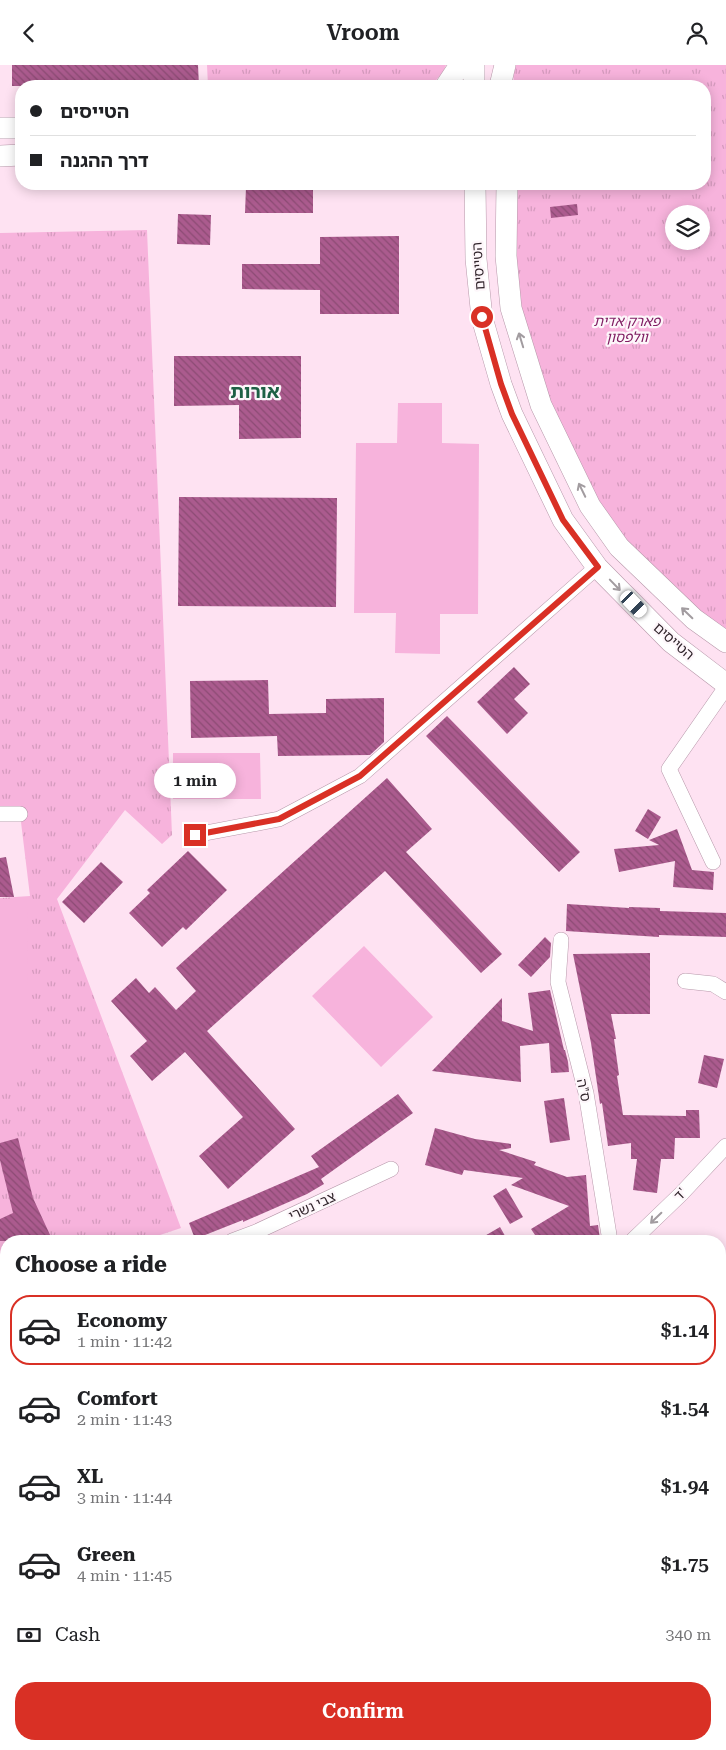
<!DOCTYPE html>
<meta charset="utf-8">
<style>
:root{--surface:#fff;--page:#f2f2f2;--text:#202124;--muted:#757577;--line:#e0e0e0;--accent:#d93025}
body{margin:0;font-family:"Roboto Serif","Noto Sans Hebrew",serif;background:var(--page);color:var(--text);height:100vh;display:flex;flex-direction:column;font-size:19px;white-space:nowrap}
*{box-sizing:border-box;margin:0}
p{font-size:16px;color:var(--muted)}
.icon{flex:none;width:28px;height:28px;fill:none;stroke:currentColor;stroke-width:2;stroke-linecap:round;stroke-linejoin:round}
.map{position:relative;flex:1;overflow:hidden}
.drawer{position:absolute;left:0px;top:1170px;width:726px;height:515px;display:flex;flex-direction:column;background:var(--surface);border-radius:20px 20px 0 0;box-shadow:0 2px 12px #0003}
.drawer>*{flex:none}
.banner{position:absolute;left:15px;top:15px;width:696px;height:110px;border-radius:20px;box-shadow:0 2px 12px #0003;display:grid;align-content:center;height:110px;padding:0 15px;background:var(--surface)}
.fabs{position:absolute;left:665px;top:140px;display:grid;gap:10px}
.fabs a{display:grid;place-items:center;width:45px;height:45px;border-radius:50%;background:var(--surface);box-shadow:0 2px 12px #0003;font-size:25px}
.end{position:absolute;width:22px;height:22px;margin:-11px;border:6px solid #d93025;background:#fff;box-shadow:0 0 0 2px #fff}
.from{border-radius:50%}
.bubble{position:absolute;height:35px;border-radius:18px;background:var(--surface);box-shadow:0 2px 12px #0003;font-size:16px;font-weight:600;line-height:35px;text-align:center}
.car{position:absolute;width:15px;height:30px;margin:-15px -8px;border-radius:6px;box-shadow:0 0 4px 1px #0007;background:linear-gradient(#fff 24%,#345 0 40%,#fff 0 76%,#345 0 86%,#fff 0)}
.banner b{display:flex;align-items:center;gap:18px;height:48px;font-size:19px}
.banner b+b{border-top:1px solid var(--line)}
.banner i{width:12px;height:12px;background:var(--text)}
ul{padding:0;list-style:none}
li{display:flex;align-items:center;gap:15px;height:70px;margin:0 10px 8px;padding:0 5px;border:2px solid transparent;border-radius:20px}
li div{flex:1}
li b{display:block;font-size:19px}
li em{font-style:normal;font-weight:600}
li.active{border-color:var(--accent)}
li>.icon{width:45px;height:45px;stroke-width:1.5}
h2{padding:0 15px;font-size:22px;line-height:60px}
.pay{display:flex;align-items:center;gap:12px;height:55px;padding:0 15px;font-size:19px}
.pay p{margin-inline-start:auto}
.primary-button{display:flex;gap:10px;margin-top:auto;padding:10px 15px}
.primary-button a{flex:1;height:58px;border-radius:20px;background:var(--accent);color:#fff;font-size:20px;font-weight:600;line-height:58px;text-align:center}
header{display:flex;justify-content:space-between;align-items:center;height:65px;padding:0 15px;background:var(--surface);font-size:22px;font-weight:600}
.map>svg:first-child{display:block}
</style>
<header><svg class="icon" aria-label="back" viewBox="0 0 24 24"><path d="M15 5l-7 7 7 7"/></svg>Vroom<svg class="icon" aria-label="person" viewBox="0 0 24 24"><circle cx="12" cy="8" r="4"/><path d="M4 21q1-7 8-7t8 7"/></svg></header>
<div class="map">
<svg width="726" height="1685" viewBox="0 0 726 1685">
<defs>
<pattern id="grass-tufts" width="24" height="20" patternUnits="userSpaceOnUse" patternTransform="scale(1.25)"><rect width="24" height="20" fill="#f7b3dc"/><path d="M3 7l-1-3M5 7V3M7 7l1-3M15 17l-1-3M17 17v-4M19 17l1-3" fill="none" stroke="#d49abd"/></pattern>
<pattern id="building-back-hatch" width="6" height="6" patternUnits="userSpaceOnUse" patternTransform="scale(1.25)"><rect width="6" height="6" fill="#ab5b8e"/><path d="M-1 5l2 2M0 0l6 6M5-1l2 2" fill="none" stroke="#8c4b74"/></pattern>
</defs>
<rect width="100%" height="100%" fill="#fee2f2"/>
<path fill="url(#grass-tufts)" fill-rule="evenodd" d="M 207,0 L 446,0 L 443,7 L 431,21 L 208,21 Z
M 513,0 L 726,0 L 726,570 L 679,534 L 596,442 L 546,338 L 516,246 L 508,119 L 705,119 L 705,21 L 514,21 ZM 674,149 L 701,149 L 701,176 L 674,176 Z
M 147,165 L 172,770 L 162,779 L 125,745 L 57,834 L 181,1163 L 142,1176 L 6,1176 L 6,1220 L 0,1221 L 0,833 L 30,831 L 20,749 L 0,749 L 0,168 Z"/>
<path fill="#f7b3dc" d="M 398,338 L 442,338 L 442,378 L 479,379 L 478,549 L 440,549 L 440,589 L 395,588 L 396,548 L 354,548 L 356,378 L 397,378 Z
M 173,688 L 260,688 L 261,734 L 173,734 Z
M 0,840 L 27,840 L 28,922 L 0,922 Z
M 364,881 L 433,952 L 381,1002 L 312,931 Z
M 0,928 L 29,928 L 29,1012 L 0,1012 Z"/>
<path fill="url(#building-back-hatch)" d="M 12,0 L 198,0 L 199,21 L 12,21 Z
M 246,122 L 313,122 L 313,148 L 245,148 Z
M 577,139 L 578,150 L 551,153 L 550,142 Z
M 178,149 L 211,150 L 210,180 L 177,179 Z
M 399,171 L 399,249 L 320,249 L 320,225 L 242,224 L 242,199 L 320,199 L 320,172 Z
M 174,291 L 301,291 L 301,373 L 239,374 L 239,340 L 174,341 Z
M 179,432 L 337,433 L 336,542 L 178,541 Z
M 514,602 L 530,619 L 514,634 L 528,648 L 507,669 L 477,637 Z
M 268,615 L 269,649 L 326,648 L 326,634 L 384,633 L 384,677 L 370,690 L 278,691 L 277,671 L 191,673 L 190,616 Z
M 447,651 L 580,787 L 559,807 L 426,671 Z
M 387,713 L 432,764 L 406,787 L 502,889 L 481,908 L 385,806 L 207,966 L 295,1064 L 228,1124 L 199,1091 L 243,1052 L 185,987 L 152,1016 L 130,991 L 147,976 L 111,936 L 136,913 L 149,928 L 155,922 L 176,945 L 196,926 L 176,903 Z
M 648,744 L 661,752 L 648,774 L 635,766 Z
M 677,764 L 692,805 L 714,807 L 713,825 L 673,822 L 675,796 L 619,807 L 614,784 L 659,780 L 649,775 Z
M 188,786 L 227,825 L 186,865 L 183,862 L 162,882 L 129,848 L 150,828 L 147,825 Z
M 6,792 L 14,832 L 0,832 L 0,793 Z
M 101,797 L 123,817 L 84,858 L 62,837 Z
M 567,839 L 629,843 L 629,842 L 660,843 L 660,846 L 726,848 L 726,872 L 659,870 L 659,872 L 566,866 Z
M 545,872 L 551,878 L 550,892 L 531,912 L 518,900 Z
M 650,888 L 650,949 L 611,949 L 616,974 L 614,974 L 619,1010 L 617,1011 L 623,1050 L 686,1051 L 686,1045 L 699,1045 L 700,1073 L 675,1073 L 674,1094 L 661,1094 L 657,1128 L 633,1125 L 637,1094 L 631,1094 L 631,1078 L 608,1081 L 602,1038 L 600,1039 L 591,978 L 573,889 Z
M 550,925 L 564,985 L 565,985 L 568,997 L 569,1007 L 551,1008 L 549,978 L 520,981 L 521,1017 L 432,1006 L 502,933 L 502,956 L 533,966 L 528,928 Z
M 704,990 L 724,994 L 717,1023 L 698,1018 Z
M 398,1029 L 413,1048 L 321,1114 L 324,1119 L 307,1129 L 243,1157 L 243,1155 L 195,1174 L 189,1158 L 319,1102 L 311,1091 Z
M 564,1033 L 570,1075 L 550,1078 L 544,1036 Z
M 435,1063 L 475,1074 L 511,1079 L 511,1083 L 499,1085 L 536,1097 L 534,1100 L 567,1112 L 586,1110 L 590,1161 L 598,1160 L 600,1174 L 588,1176 L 539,1176 L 531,1164 L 569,1141 L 511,1120 L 523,1113 L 464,1105 L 462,1110 L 425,1100 Z
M 18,1073 L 33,1133 L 51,1172 L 42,1176 L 0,1176 L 0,1154 L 13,1148 L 0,1095 L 0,1078 Z
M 506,1123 L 523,1152 L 510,1159 L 493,1131 Z
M 500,1162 L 508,1176 L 476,1176 Z"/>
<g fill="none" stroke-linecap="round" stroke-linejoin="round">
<g stroke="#b798aa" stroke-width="16">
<path id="minor" d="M 0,749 L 20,749
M 195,770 L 279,754 L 360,711 L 597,502
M 713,797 L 669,704 L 726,622
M 561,875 L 558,917 L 586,1028 L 610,1176
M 685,916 L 713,919 L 726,927
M 232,1176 L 256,1167 L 391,1104
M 632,1176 L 681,1129 L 726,1081
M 0,1257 L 6,1255
M 720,1418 L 726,1413
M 720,1453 L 726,1448
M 0,1520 L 6,1519
M 0,1542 L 6,1541
M 720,1615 L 726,1621
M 0,1633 L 6,1652
M 16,1679 L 18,1685
M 567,1679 L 573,1685
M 402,1685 L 406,1679
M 609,1685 L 616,1679"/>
</g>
<g stroke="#b798aa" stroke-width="22">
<path id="secondary" d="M 446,21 L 460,0
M 474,21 L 474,0
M 500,21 L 505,0
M 0,63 L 21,63
M 0,91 L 21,90
M 475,119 L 476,194 L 482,253 L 501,319 L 512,349 L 563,455 L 597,502 L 671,577 L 726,619
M 507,119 L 506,191 L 511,243 L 541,340 L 590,441 L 619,482 L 694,554 L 726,577"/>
</g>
<use href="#minor" stroke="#fff" stroke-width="15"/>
<use href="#secondary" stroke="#fff" stroke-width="21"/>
</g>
<defs><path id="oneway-shaft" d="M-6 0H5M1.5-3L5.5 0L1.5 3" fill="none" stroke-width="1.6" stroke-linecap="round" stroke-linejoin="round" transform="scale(1.25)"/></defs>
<g stroke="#a29ca0">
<use href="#oneway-shaft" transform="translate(521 275) rotate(-107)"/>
<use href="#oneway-shaft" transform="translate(582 425) rotate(-116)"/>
<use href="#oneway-shaft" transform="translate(615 520) rotate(46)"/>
<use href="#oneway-shaft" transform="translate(687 548) rotate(-136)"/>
<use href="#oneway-shaft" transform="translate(656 1153) rotate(136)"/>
</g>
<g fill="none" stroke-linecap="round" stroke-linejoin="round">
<path stroke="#d93025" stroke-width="6" d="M 195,770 L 279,754 L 360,711 L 598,502 L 563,455 L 512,349 L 501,319 L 482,252"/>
</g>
<g text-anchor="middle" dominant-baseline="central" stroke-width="4.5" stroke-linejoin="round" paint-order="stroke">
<g font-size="14" fill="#30242b" stroke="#fdf6fa">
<text transform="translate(478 201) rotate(-94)">הטייסים</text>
<text transform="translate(674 576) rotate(41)">הטייסים</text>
<text transform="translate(584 1025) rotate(78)">ס"ה</text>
<text transform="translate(680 1129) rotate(-45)">ד'</text>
<text transform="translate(312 1141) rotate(-25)">צבי נשרי</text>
</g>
<g font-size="14" font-style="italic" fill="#801e63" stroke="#fdf6fa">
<text x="627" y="256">פארק אדית<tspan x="627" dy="16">וולפסון</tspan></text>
</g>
<g font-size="19" font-weight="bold" fill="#1e6045" stroke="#fdf6fa">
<text x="255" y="326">אורות</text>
</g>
</g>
</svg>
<div class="fabs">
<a><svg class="icon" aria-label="layers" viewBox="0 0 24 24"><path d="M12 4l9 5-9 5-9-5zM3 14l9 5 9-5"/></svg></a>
</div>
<i class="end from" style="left:482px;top:252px"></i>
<i class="end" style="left:195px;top:770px"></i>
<div class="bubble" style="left:154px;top:698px;width:82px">1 min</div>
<i class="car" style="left:634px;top:539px;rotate:136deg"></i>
<div class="banner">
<b><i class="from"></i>הטייסים</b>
<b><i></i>דרך ההגנה</b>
</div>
<section class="drawer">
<h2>Choose a ride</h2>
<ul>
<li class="active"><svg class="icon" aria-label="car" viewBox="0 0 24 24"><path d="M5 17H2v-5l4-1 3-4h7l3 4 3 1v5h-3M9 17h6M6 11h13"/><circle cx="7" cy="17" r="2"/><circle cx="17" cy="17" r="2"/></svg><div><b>Economy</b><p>1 min · 11:42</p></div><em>$1.14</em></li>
<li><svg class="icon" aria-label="car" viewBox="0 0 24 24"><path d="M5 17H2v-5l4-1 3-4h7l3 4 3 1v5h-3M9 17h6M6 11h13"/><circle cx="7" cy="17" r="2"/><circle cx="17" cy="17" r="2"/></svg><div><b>Comfort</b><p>2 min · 11:43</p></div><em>$1.54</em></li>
<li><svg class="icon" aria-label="car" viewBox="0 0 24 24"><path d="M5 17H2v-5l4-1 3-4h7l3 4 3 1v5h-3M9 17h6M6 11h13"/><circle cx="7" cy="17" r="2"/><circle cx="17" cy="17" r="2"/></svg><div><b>XL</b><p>3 min · 11:44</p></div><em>$1.94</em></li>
<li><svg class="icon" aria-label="car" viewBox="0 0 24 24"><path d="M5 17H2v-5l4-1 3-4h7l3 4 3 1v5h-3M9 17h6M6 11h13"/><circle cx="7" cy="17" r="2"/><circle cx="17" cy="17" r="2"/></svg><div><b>Green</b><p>4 min · 11:45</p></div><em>$1.75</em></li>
</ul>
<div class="pay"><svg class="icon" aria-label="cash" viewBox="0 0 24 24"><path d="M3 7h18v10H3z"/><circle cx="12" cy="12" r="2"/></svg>Cash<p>340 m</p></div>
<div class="primary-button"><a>Confirm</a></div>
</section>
</div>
